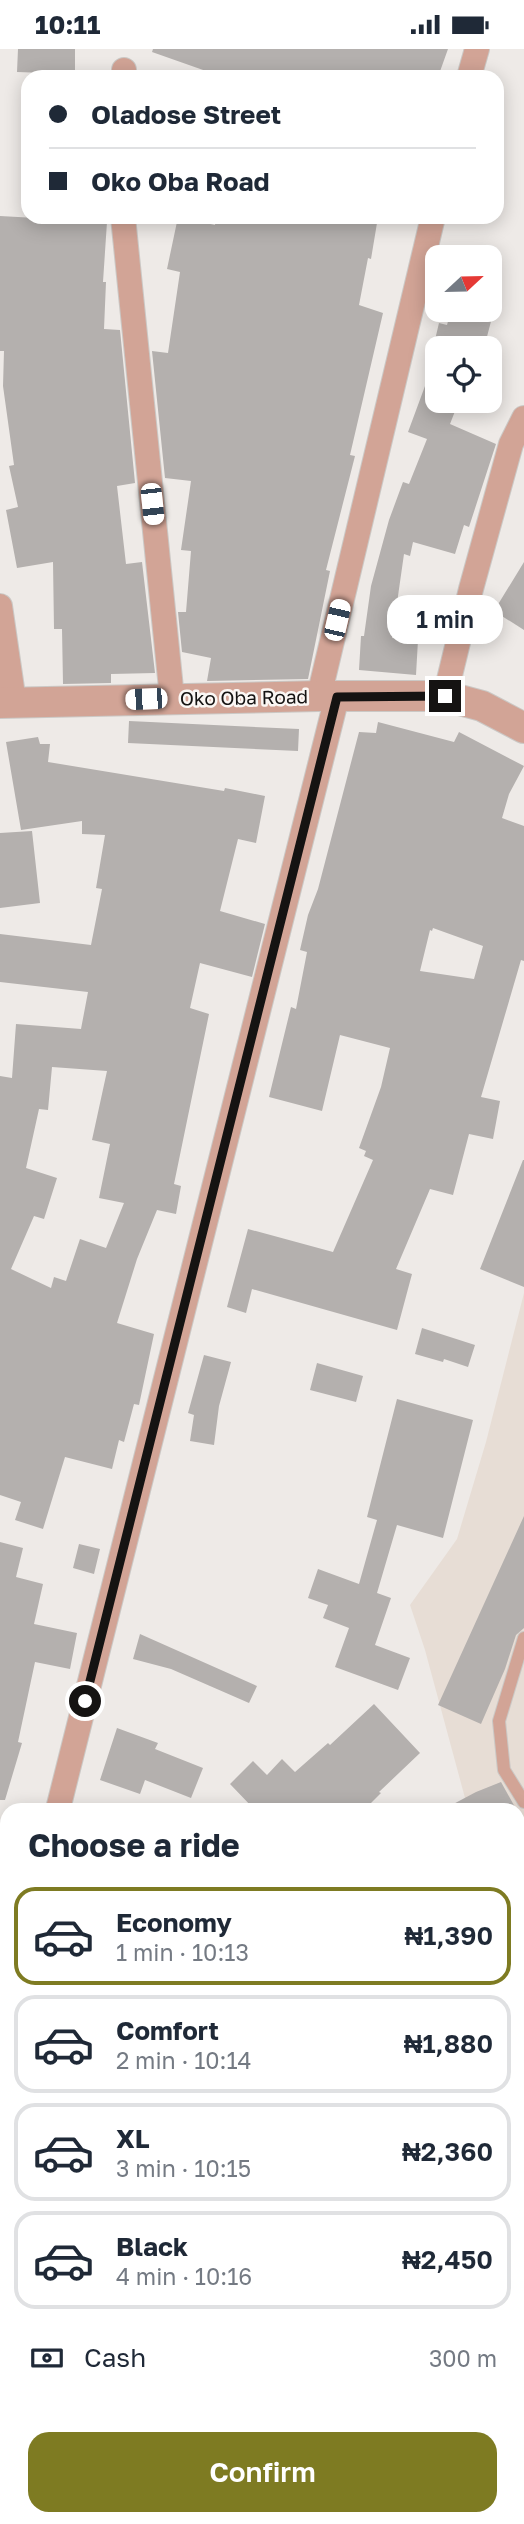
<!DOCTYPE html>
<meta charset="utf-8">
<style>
:root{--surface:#fff;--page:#f6f6f7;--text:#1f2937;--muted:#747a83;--line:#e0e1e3;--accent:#7e7b22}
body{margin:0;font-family:"Golos Text",sans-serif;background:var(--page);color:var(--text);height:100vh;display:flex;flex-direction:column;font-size:26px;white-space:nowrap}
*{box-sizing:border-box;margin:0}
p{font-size:23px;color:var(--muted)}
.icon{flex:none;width:38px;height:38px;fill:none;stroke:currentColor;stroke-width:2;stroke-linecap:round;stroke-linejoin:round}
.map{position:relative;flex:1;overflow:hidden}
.details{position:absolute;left:0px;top:1754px;width:525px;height:723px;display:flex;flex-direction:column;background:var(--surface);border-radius:21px 21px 0 0;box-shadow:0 4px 18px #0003}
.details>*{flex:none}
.top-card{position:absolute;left:21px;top:21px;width:483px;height:154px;border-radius:21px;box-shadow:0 4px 18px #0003;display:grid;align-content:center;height:154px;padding:0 28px;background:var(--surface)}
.needle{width:46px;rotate:68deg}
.buttons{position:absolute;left:425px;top:196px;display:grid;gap:14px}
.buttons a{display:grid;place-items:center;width:77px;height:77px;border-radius:14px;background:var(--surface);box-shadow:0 4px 18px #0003;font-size:35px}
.end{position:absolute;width:32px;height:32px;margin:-16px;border:9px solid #151312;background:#fff;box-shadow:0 0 0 4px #fff}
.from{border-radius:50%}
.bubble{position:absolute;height:49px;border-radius:21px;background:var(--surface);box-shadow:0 4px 18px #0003;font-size:23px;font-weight:600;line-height:49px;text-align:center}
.car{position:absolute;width:21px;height:42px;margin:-21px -10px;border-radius:9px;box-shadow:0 0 5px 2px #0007;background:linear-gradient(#fff 24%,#345 0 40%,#fff 0 76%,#345 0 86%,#fff 0)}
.top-card b{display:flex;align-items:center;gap:24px;height:66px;font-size:26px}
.top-card b+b{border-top:2px solid var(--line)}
.top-card i{width:18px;height:18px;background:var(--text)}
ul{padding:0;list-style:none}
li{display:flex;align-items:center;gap:21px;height:98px;margin:0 14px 10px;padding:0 14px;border:4px solid var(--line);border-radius:21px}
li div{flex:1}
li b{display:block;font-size:26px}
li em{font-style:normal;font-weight:600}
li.on{border-color:var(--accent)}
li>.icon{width:63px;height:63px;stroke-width:1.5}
h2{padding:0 28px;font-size:32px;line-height:84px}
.pay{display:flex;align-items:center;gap:18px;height:77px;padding:0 28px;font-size:26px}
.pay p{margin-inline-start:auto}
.button{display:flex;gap:14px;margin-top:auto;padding:14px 28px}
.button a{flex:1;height:80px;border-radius:21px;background:var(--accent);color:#fff;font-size:28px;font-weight:600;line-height:80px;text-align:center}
.status{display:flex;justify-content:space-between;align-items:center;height:49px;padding:0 35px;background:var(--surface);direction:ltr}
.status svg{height:19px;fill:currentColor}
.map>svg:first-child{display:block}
</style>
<div class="status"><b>10:11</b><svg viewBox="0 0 49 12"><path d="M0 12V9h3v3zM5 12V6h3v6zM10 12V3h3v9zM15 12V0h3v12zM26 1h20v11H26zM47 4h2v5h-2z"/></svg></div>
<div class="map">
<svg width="524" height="2475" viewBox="0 0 524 2475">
<rect width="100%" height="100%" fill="#eeeae7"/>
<path fill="#e7ddd5" d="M 524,1244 L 524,1796 L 518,1802 L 518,1760 L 468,1760 L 425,1601 L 410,1556 L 457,1490 L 486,1393 Z"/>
<path fill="#b4b0ae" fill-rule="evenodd" d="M 18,0 L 75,0 L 75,25 L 17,23 Z
M 153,0 L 448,0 L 438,28 L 223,28 L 152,3 Z
M 0,167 L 107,173 L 103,233 L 106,233 L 104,280 L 120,281 L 135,434 L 117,437 L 126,515 L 142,513 L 155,624 L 111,625 L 111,634 L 63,635 L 62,580 L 54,580 L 53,513 L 17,519 L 6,461 L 18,458 L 9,417 L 14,416 L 3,337 L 4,302 L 0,302 Z
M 178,168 L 215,176 L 216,168 L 378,168 L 371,210 L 368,209 L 359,256 L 383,264 L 350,406 L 355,407 L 326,521 L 330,522 L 308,630 L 207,632 L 211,609 L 182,603 L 178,563 L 186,563 L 191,502 L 181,501 L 191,432 L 165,429 L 152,302 L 168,304 L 180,223 L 167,220 Z
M 451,261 L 494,261 L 484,299 L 433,299 L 439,274 L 447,276 Z
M 435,310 L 438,310 L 438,352 L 459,352 L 450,375 L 496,395 L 469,478 L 464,476 L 455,505 L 413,493 L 410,507 L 404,505 L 392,589 L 418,591 L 416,626 L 359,621 L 361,587 L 364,587 L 371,537 L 389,471 L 403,433 L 409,435 L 427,390 L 408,383 Z
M 524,513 L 524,581 L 494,562 Z
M 129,672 L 299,680 L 298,702 L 128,694 Z
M 378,673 L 454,693 L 459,683 L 524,717 L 509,745 L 502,769 L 524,777 L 524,912 L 521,911 L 481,1048 L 500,1052 L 493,1090 L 469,1085 L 453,1146 L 430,1140 L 396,1220 L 412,1225 L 397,1281 L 252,1240 L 246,1264 L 227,1258 L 248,1180 L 333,1203 L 373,1111 L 364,1107 L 366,1102 L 359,1099 L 381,1038 L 390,999 L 340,986 L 322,1062 L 269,1048 L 291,958 L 296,960 L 307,903 L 300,901 L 308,866 L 318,840 L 359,683 L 376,684 ZM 433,879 L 483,897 L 474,930 L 420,922 L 430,881 L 432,882 Z
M 38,688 L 40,695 L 50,695 L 48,713 L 224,742 L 225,739 L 265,747 L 256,794 L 238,790 L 220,862 L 265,875 L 252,928 L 200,914 L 190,959 L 209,965 L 174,1135 L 181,1137 L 176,1165 L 157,1161 L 137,1210 L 117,1274 L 154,1285 L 139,1356 L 134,1355 L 124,1393 L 119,1391 L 112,1420 L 65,1408 L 43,1480 L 15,1471 L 21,1453 L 0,1446 L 0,1027 L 12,1029 L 16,975 L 81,980 L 88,943 L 0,933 L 0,885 L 91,896 L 102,840 L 96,839 L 105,786 L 82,785 L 82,772 L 21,781 L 6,693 ZM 52,1018 L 107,1022 L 92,1091 L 110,1095 L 99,1149 L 124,1154 L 106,1199 L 80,1190 L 66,1232 L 54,1228 L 51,1239 L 11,1220 L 34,1167 L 44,1170 L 57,1129 L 26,1119 L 39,1060 L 48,1061 Z
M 32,782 L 40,854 L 0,859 L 0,784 Z
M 523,1111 L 524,1111 L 524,1238 L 480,1220 Z
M 422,1279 L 475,1296 L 468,1318 L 444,1310 L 443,1313 L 415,1305 Z
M 204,1306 L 231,1313 L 219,1357 L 214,1396 L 190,1392 L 194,1366 L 188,1364 Z
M 317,1314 L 363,1327 L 356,1353 L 310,1341 Z
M 397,1350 L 473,1371 L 443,1489 L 397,1476 L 377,1544 L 391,1549 L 375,1596 L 410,1609 L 398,1641 L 335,1618 L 349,1579 L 323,1569 L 328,1556 L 308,1549 L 318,1520 L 359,1535 L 377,1471 L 367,1468 Z
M 524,1467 L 524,1579 L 516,1586 L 505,1620 L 481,1675 L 438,1656 Z
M 0,1493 L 23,1499 L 16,1528 L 43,1535 L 34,1575 L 77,1584 L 70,1620 L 35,1613 L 18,1693 L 22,1694 L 5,1751 L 0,1751 Z
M 79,1495 L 100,1500 L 94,1525 L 73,1519 Z
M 140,1585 L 257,1637 L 249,1654 L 171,1620 L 133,1610 Z
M 374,1655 L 420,1704 L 379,1743 L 381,1744 L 365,1760 L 254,1760 L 230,1735 L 253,1712 L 267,1726 L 282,1710 L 295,1723 L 328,1694 L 330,1696 Z
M 117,1679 L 158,1694 L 155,1700 L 203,1719 L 191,1749 L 145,1731 L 140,1745 L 100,1731 Z
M 501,1733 L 516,1760 L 444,1760 L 476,1743 Z"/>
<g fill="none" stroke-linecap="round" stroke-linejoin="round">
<g stroke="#cbc8c5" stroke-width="14">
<path id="service" d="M 524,1589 L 499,1672 L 504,1721 L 524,1753
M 518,2344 L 524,2346"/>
</g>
<g stroke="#cbc8c5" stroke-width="26">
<path id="minor" d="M 124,28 L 124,21
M 469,28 L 477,0
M 123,168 L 172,649
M 0,557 L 14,653
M 319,647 L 433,168
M 445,647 L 471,540 L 511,395 L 524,369
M 58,1760 L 337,648
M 0,1989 L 7,1962
M 0,2059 L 7,2061
M 518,2441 L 524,2447
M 81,2469 L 85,2475"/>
</g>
<g stroke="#cbc8c5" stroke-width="32">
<path id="tertiary" d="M 0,654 L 319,647 L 445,647 L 482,657 L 524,679"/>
</g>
<g stroke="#cbc8c5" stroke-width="37">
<path id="secondary" d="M 518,1950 L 524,1944
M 518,2004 L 524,1998
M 0,2450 L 7,2443
M 32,2475 L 38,2469"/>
</g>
<use href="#service" stroke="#d2a496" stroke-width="12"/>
<use href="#minor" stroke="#d2a496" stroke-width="24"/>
<use href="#tertiary" stroke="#d2a496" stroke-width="30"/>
<use href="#secondary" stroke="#c2806c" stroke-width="35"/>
</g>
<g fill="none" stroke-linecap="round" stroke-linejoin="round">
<path stroke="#151312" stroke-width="9" d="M 85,1652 L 337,648 L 445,647"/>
</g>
<g text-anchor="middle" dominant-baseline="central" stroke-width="5" stroke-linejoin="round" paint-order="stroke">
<g font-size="19" fill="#151312" stroke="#fbf7f4">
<text transform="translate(244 648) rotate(-1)">Oko Oba Road</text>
</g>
</g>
</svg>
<div class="buttons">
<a><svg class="needle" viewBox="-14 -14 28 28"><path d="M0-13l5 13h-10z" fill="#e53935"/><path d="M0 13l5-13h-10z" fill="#747a83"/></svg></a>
<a><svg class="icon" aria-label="locate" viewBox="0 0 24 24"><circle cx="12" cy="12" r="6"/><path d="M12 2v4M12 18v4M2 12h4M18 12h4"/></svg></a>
</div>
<i class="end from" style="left:85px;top:1652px"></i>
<i class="end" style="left:445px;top:647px"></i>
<div class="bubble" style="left:387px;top:546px;width:116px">1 min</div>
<i class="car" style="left:152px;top:455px;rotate:174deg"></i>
<i class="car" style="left:337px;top:571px;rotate:13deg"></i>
<i class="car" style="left:146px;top:650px;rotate:268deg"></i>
<div class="top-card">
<b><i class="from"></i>Oladose Street</b>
<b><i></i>Oko Oba Road</b>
</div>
<section class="details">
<h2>Choose a ride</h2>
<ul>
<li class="on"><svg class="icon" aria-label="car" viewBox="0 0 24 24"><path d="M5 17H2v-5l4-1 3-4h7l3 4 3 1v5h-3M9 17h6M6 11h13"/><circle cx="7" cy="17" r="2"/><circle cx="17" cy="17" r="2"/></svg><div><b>Economy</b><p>1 min · 10:13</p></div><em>₦1,390</em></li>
<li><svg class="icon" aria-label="car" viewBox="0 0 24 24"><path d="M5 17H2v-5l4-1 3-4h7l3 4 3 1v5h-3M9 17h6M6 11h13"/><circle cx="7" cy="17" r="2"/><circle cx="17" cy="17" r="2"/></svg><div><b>Comfort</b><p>2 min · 10:14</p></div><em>₦1,880</em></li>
<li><svg class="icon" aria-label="car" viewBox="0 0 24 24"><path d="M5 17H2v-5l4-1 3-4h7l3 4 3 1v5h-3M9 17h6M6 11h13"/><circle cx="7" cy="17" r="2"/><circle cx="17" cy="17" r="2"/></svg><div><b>XL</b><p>3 min · 10:15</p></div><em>₦2,360</em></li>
<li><svg class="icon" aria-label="car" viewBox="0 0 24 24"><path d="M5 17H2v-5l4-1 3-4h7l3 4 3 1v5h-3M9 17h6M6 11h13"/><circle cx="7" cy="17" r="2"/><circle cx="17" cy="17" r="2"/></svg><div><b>Black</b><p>4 min · 10:16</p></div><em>₦2,450</em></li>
</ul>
<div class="pay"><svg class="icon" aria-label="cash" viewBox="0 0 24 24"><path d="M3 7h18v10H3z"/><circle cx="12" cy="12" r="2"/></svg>Cash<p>300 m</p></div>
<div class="button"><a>Confirm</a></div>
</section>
</div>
